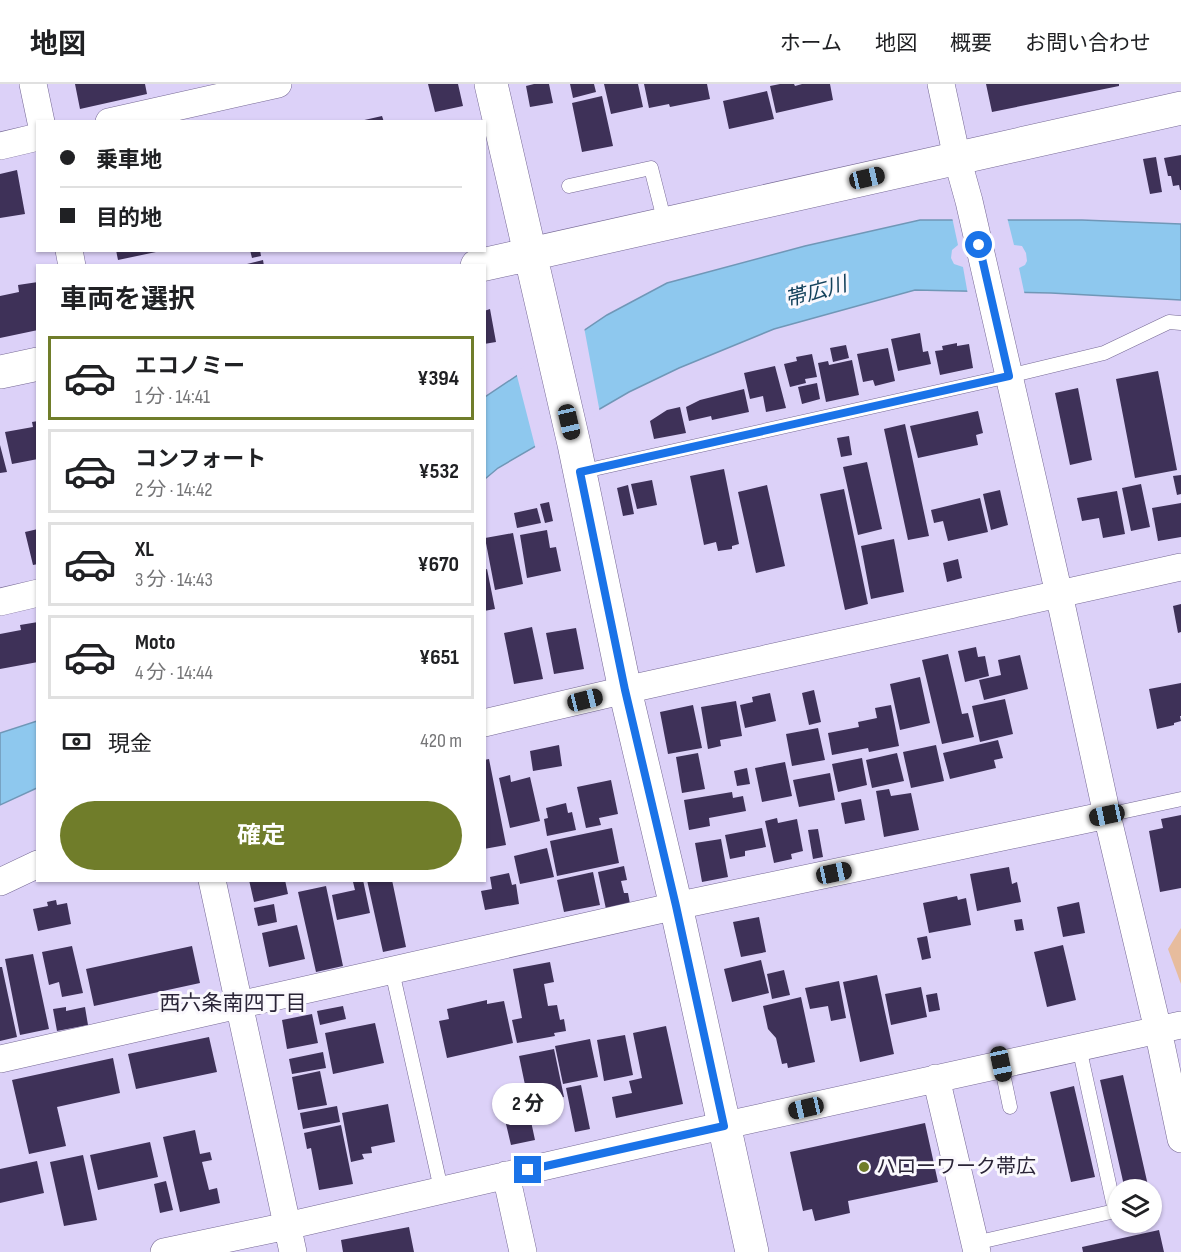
<!DOCTYPE html>
<html lang="ja">
<meta charset="utf-8">
<style>
:root{--surface:#fff;--page:#f6f6f6;--text:#202124;--muted:#757577;--line:#e0e0e0;--accent:#707d2a}
body{margin:0;font-family:"Sofia Sans Condensed","Noto Sans JP",sans-serif;background:var(--page);color:var(--text);height:100vh;display:flex;flex-direction:column;font-size:22px;white-space:nowrap}
*{box-sizing:border-box;margin:0}
p{font-size:20px;color:var(--muted)}
.icon{flex:none;width:33px;height:33px;fill:none;stroke:currentColor;stroke-width:2;stroke-linecap:round;stroke-linejoin:round}
.map{position:relative;flex:1;overflow:hidden}
.panel{position:absolute;left:36px;top:180px;width:450px;height:618px;display:flex;flex-direction:column;background:var(--surface);border-radius:0px;box-shadow:0 2px 4px #0004}
.panel>*{flex:none}
.hud{position:absolute;left:36px;top:36px;width:450px;height:132px;border-radius:0px;box-shadow:0 2px 4px #0004;display:grid;align-content:center;height:132px;padding:0 24px;background:var(--surface)}
.tools{position:absolute;left:1108px;top:1095px;display:grid;gap:12px}
.tools a{display:grid;place-items:center;width:54px;height:54px;border-radius:50%;background:var(--surface);box-shadow:0 2px 4px #0004;font-size:30px}
.end{position:absolute;width:27px;height:27px;margin:-14px;border:8px solid #1a73e8;background:#fff;box-shadow:0 0 0 3px #fff}
.from{border-radius:50%}
.bubble{position:absolute;height:42px;border-radius:21px;background:var(--surface);box-shadow:0 2px 4px #0004;font-size:20px;font-weight:700;line-height:42px;text-align:center}
.car{position:absolute;width:18px;height:36px;margin:-18px -9px;border-radius:8px;box-shadow:0 0 4px 2px #0007;background:linear-gradient(#222 24%,#8ab4d8 0 40%,#222 0 76%,#8ab4d8 0 86%,#222 0)}
.hud b{display:flex;align-items:center;gap:21px;height:57px;font-size:22px}
.hud b+b{border-top:2px solid var(--line)}
.hud i{width:15px;height:15px;background:var(--text)}
ul{padding:0;list-style:none}
li{display:flex;align-items:center;gap:18px;height:84px;margin:0 12px 9px;padding:0 12px;border:3px solid var(--line);border-radius:0px}
li div{flex:1}
li b{display:block;font-size:22px}
li em{font-style:normal;font-weight:700}
li.on{border-color:var(--accent)}
li>.icon{width:54px;height:54px;stroke-width:1.5}
h2{padding:0 24px;font-size:27px;line-height:72px}
.pay{display:flex;align-items:center;gap:15px;height:66px;padding:0 24px;font-size:22px}
.pay p{margin-inline-start:auto}
.primary-button{display:flex;gap:12px;margin-top:auto;padding:12px 24px}
.primary-button a{flex:1;height:69px;border-radius:36px;background:var(--accent);color:#fff;font-size:24px;font-weight:700;line-height:69px;text-align:center}
header{display:flex;align-items:center;gap:36px;box-sizing:border-box;height:84px;padding:0 30px;background:var(--surface);border-bottom:2px solid var(--line)}
header strong{font-size:28px}
nav{display:flex;gap:33px;margin-inline-start:auto;font-size:21px}
.map>svg:first-child{display:block}
</style>
<header>
<strong>地図</strong>
<nav><a>ホーム</a><a>地図</a><a>概要</a><a>お問い合わせ</a></nav>
</header>
<div class="map">
<svg width="1181" height="1168" viewBox="0 0 1181 1168">
<rect width="100%" height="100%" fill="#dcd1f8"/>
<path fill="#e7bc9d" d="M 1181,844 L 1181,900 L 1168,865 Z"/>
<path fill="#8ec8ee" stroke="#7097b7" stroke-width="1.5" d="M 920,136 L 1082,136 L 1181,140 L 1181,216 L 1051,209 L 915,206 L 774,245 L 679,284 L 629,308 L 498,384 L 485,395 L 485,313 L 607,231 L 667,199 L 805,162 Z
M 37,637 L 37,704 L 0,721 L 0,649 Z"/>
<path fill="#dcd1f8" d="M 952,133 L 1007,133 L 1014,161 L 1022,162 L 1026,169 L 1027,177 L 1025,181 L 1019,184 L 1025,212 L 968,211 L 963,183 L 954,180 L 951,174 L 952,166 L 958,161 Z
M 584,243 L 600,329 L 536,366 L 516,288 Z"/>
<path fill="#3e3158" d="M 75,0 L 145,0 L 147,10 L 80,25 Z
M 428,0 L 458,0 L 463,22 L 435,28 Z
M 534,0 L 549,0 L 553,19 L 530,23 L 526,2 Z
M 570,0 L 594,0 L 596,8 L 573,14 Z
M 604,0 L 638,0 L 643,23 L 611,30 Z
M 644,0 L 707,0 L 710,15 L 670,23 L 669,20 L 649,24 Z
M 780,0 L 794,0 L 795,2 L 802,0 L 830,0 L 833,16 L 776,29 L 770,2 Z
M 986,0 L 1119,0 L 1119,2 L 992,28 Z
M 767,7 L 774,35 L 729,45 L 723,17 Z
M 602,12 L 613,62 L 582,68 L 572,19 Z
M 382,32 L 384,38 L 360,38 L 360,37 Z
M 1181,71 L 1181,106 L 1180,106 L 1179,101 L 1173,102 L 1171,92 L 1168,92 L 1164,74 Z
M 1156,73 L 1162,108 L 1150,110 L 1143,75 Z
M 17,86 L 25,130 L 0,134 L 0,90 Z
M 116,166 L 156,166 L 156,168 L 118,176 Z
M 250,166 L 260,166 L 261,172 L 252,174 Z
M 263,176 L 264,182 L 243,182 L 243,181 Z
M 38,198 L 38,246 L 0,254 L 0,212 L 19,208 L 18,201 Z
M 490,225 L 496,258 L 484,260 L 484,227 Z
M 920,249 L 923,268 L 928,267 L 931,280 L 898,287 L 891,255 Z
M 957,259 L 957,262 L 969,260 L 973,284 L 940,291 L 935,267 L 943,266 L 942,262 Z
M 846,261 L 849,274 L 833,278 L 830,264 Z
M 888,264 L 895,297 L 875,302 L 873,296 L 863,298 L 857,270 Z
M 812,270 L 817,293 L 805,295 L 806,299 L 790,303 L 784,280 L 797,277 L 796,273 Z
M 852,276 L 859,311 L 826,318 L 818,279 L 828,277 L 829,281 Z
M 775,282 L 786,324 L 766,328 L 763,312 L 750,315 L 744,289 Z
M 1158,287 L 1177,386 L 1135,394 L 1116,295 Z
M 817,299 L 820,315 L 802,320 L 798,303 Z
M 1078,304 L 1092,376 L 1070,381 L 1055,309 Z
M 744,305 L 749,328 L 712,336 L 711,332 L 689,337 L 686,323 L 700,316 Z
M 680,323 L 686,349 L 654,355 L 650,337 L 667,326 Z
M 978,327 L 983,349 L 976,351 L 978,361 L 918,374 L 910,342 Z
M 38,337 L 38,375 L 12,380 L 5,348 L 33,343 L 32,338 Z
M 905,340 L 929,452 L 908,456 L 884,345 Z
M 849,352 L 852,371 L 841,373 L 837,354 Z
M 0,361 L 7,388 L 0,389 Z
M 867,378 L 882,445 L 858,451 L 843,383 Z
M 724,385 L 739,460 L 732,462 L 732,465 L 718,467 L 716,458 L 704,461 L 690,392 Z
M 1181,391 L 1181,410 L 1177,411 L 1173,392 Z
M 652,396 L 657,421 L 637,425 L 631,400 Z
M 1141,400 L 1150,443 L 1131,447 L 1122,404 Z
M 628,401 L 634,430 L 623,432 L 617,404 Z
M 767,401 L 785,482 L 756,489 L 738,408 Z
M 844,405 L 868,520 L 845,526 L 820,410 Z
M 1000,406 L 1008,441 L 991,446 L 983,410 Z
M 1117,407 L 1125,450 L 1103,454 L 1099,434 L 1082,437 L 1077,414 Z
M 980,414 L 988,448 L 948,457 L 943,437 L 934,439 L 931,426 Z
M 549,418 L 553,437 L 545,439 L 540,420 Z
M 1181,419 L 1181,453 L 1158,457 L 1152,424 Z
M 537,424 L 541,439 L 517,444 L 514,429 Z
M 38,445 L 38,480 L 33,481 L 25,448 Z
M 547,446 L 550,464 L 556,463 L 561,487 L 527,494 L 520,451 Z
M 513,449 L 523,500 L 495,506 L 485,454 Z
M 894,455 L 904,508 L 871,515 L 861,462 Z
M 958,475 L 962,494 L 947,498 L 943,479 Z
M 487,485 L 495,525 L 484,527 L 484,486 Z
M 1181,520 L 1181,548 L 1178,549 L 1173,522 Z
M 38,538 L 38,578 L 0,585 L 0,550 L 21,546 L 20,541 Z
M 532,543 L 543,595 L 514,600 L 504,549 Z
M 576,544 L 584,585 L 554,590 L 546,549 Z
M 976,563 L 978,573 L 985,572 L 989,592 L 965,598 L 958,567 Z
M 948,570 L 962,630 L 968,629 L 974,653 L 942,660 L 922,576 Z
M 1020,571 L 1028,605 L 984,616 L 979,596 L 1001,591 L 998,576 Z
M 920,593 L 930,639 L 900,646 L 890,600 Z
M 1181,599 L 1181,632 L 1180,632 L 1181,637 L 1174,639 L 1174,641 L 1157,645 L 1149,605 Z
M 814,606 L 821,638 L 809,641 L 802,609 Z
M 770,609 L 776,637 L 745,644 L 740,621 L 753,618 L 752,613 Z
M 1005,615 L 1013,650 L 980,658 L 972,622 Z
M 736,617 L 742,652 L 720,656 L 721,662 L 708,665 L 701,623 Z
M 693,621 L 702,664 L 668,670 L 660,628 Z
M 891,621 L 899,662 L 869,668 L 868,664 L 832,671 L 828,649 L 859,643 L 858,638 L 877,634 L 875,624 Z
M 818,644 L 825,676 L 792,682 L 786,650 Z
M 998,656 L 1003,674 L 994,676 L 996,684 L 950,695 L 943,669 Z
M 559,661 L 562,682 L 533,687 L 530,667 Z
M 936,661 L 944,697 L 911,704 L 903,668 Z
M 698,669 L 705,705 L 682,709 L 676,673 Z
M 897,669 L 904,697 L 872,704 L 866,676 Z
M 862,674 L 867,701 L 838,708 L 832,680 Z
M 489,675 L 506,761 L 484,765 L 484,676 Z
M 785,678 L 792,712 L 762,718 L 755,684 Z
M 747,684 L 750,700 L 737,702 L 734,687 Z
M 830,689 L 835,716 L 799,723 L 793,696 Z
M 510,691 L 511,698 L 530,693 L 540,737 L 510,744 L 499,694 Z
M 611,696 L 618,730 L 599,734 L 601,741 L 586,744 L 577,703 Z
M 889,705 L 891,712 L 911,709 L 919,746 L 884,753 L 876,707 Z
M 732,708 L 733,714 L 743,712 L 746,727 L 709,734 L 710,742 L 689,746 L 684,716 Z
M 861,715 L 865,736 L 845,740 L 841,719 Z
M 566,719 L 568,729 L 572,728 L 576,746 L 547,752 L 544,735 L 548,734 L 546,724 Z
M 1181,731 L 1181,804 L 1160,808 L 1149,747 L 1163,744 L 1161,735 Z
M 777,734 L 778,739 L 797,735 L 803,767 L 791,770 L 792,775 L 774,779 L 765,737 Z
M 612,744 L 619,779 L 557,792 L 550,757 Z
M 762,744 L 766,763 L 745,767 L 745,772 L 730,775 L 725,751 Z
M 818,745 L 823,773 L 813,775 L 808,746 Z
M 721,755 L 728,793 L 702,798 L 695,759 Z
M 547,764 L 554,793 L 520,800 L 514,772 Z
M 624,782 L 627,796 L 621,797 L 624,809 L 628,809 L 630,820 L 606,825 L 598,788 Z
M 1009,783 L 1012,800 L 1017,798 L 1021,818 L 977,827 L 970,790 Z
M 593,788 L 600,821 L 564,828 L 557,796 Z
M 509,789 L 512,801 L 516,800 L 519,820 L 485,826 L 481,807 L 492,805 L 490,793 Z
M 249,796 L 285,796 L 288,810 L 254,818 Z
M 363,796 L 370,829 L 337,836 L 332,811 L 355,806 L 353,798 Z
M 367,796 L 392,796 L 406,863 L 383,868 Z
M 326,802 L 343,882 L 316,888 L 298,808 Z
M 957,812 L 958,816 L 966,814 L 971,841 L 929,849 L 923,819 Z
M 56,816 L 57,821 L 67,819 L 71,840 L 38,847 L 33,825 L 48,822 L 47,818 Z
M 1079,818 L 1085,849 L 1063,853 L 1057,823 Z
M 274,820 L 277,838 L 258,842 L 254,824 Z
M 759,833 L 766,868 L 741,873 L 733,838 Z
M 1022,835 L 1024,846 L 1016,847 L 1014,836 Z
M 297,841 L 305,875 L 269,883 L 262,849 Z
M 927,852 L 931,874 L 922,876 L 917,854 Z
M 1063,861 L 1076,916 L 1047,923 L 1034,868 Z
M 72,862 L 83,909 L 62,913 L 59,898 L 49,901 L 42,868 Z
M 192,862 L 200,899 L 94,922 L 86,885 Z
M 33,870 L 49,945 L 20,951 L 5,875 Z
M 761,876 L 769,909 L 732,918 L 724,885 Z
M 550,878 L 554,898 L 544,900 L 548,922 L 557,921 L 560,936 L 564,935 L 566,947 L 554,949 L 555,952 L 517,959 L 512,936 L 522,934 L 513,885 Z
M 0,883 L 2,883 L 17,953 L 0,957 Z
M 784,886 L 790,911 L 772,915 L 767,890 Z
M 877,891 L 894,970 L 860,978 L 843,898 Z
M 839,897 L 846,934 L 831,937 L 828,922 L 810,925 L 805,904 Z
M 921,903 L 927,933 L 891,941 L 885,910 Z
M 937,909 L 940,926 L 929,928 L 926,911 Z
M 801,913 L 815,978 L 788,984 L 787,979 L 782,980 L 776,954 L 768,945 L 763,922 Z
M 487,916 L 487,920 L 504,917 L 513,959 L 447,974 L 439,937 L 449,935 L 447,925 Z
M 343,922 L 346,935 L 320,941 L 317,927 Z
M 66,923 L 66,927 L 85,923 L 88,941 L 57,947 L 53,925 Z
M 312,930 L 318,959 L 287,965 L 282,936 Z
M 375,939 L 384,979 L 333,990 L 325,949 Z
M 666,942 L 683,1020 L 616,1034 L 612,1013 L 632,1009 L 629,997 L 642,994 L 633,949 Z
M 625,951 L 633,991 L 604,997 L 597,956 Z
M 209,953 L 217,988 L 136,1005 L 128,970 Z
M 590,955 L 598,993 L 563,1000 L 555,962 Z
M 554,965 L 564,1013 L 529,1020 L 519,972 Z
M 323,968 L 326,984 L 292,990 L 289,975 Z
M 113,974 L 120,1009 L 57,1023 L 66,1062 L 29,1070 L 12,996 Z
M 320,987 L 327,1021 L 298,1026 L 292,993 Z
M 1123,991 L 1149,1106 L 1125,1106 L 1100,996 Z
M 581,1001 L 590,1045 L 575,1048 L 566,1004 Z
M 1074,1002 L 1095,1093 L 1071,1098 L 1050,1008 Z
M 520,1010 L 521,1015 L 526,1014 L 535,1056 L 511,1061 L 501,1019 L 505,1018 L 504,1014 Z
M 388,1020 L 395,1058 L 371,1063 L 372,1069 L 362,1070 L 364,1075 L 351,1078 L 342,1029 Z
M 337,1022 L 340,1038 L 303,1045 L 300,1029 Z
M 925,1039 L 938,1098 L 848,1117 L 850,1129 L 815,1137 L 812,1125 L 803,1127 L 790,1068 Z
M 341,1041 L 353,1100 L 319,1106 L 311,1064 L 307,1065 L 304,1049 Z
M 195,1046 L 200,1070 L 210,1068 L 212,1076 L 202,1078 L 209,1106 L 217,1104 L 220,1119 L 180,1128 L 163,1053 Z
M 150,1058 L 158,1093 L 98,1106 L 90,1071 Z
M 83,1071 L 97,1136 L 64,1142 L 50,1078 Z
M 37,1077 L 44,1109 L 0,1119 L 0,1085 Z
M 166,1097 L 173,1126 L 160,1129 L 154,1100 Z
M 409,1143 L 414,1168 L 343,1168 L 341,1156 Z
M 1159,1146 L 1164,1168 L 1083,1168 L 1082,1163 Z"/>
<g fill="none" stroke-linecap="round" stroke-linejoin="round">
<g stroke="#766995" stroke-width="15">
<path id="lane" d="M 569,102 L 651,84 L 665,139
M 580,388 L 1009,292 L 1104,269 L 1169,238 L 1181,239
M 1107,731 L 1181,715
M 392,887 L 441,1105
M 1001,980 L 1010,1023
M 975,1159 L 1115,1127 L 1079,963"/>
</g>
<g stroke="#766995" stroke-width="28">
<path id="street" d="M 33,0 L 41,38
M 941,0 L 957,74 L 969,117 L 1059,510 L 1107,731 L 1158,946 L 1181,1055
M 109,38 L 278,0
M 0,62 L 38,53
M 69,166 L 72,182
M 0,518 L 38,509
M 484,639 L 625,606 L 1181,483
M 212,796 L 293,1168
M 0,798 L 38,780
M 0,975 L 676,822 L 1107,731
M 936,994 L 977,1168
M 506,1091 L 523,1168
M 164,1168 L 287,1142 L 681,1051 L 1181,941"/>
</g>
<g stroke="#766995" stroke-width="34">
<path id="secondary" d="M 491,0 L 574,360 L 625,606 L 676,822 L 752,1168
M 477,182 L 1181,24
M 0,288 L 38,280"/>
</g>
<use href="#lane" stroke="#fff" stroke-width="14"/>
<use href="#street" stroke="#fff" stroke-width="27"/>
<use href="#secondary" stroke="#fff" stroke-width="33"/>
</g>
<g fill="none" stroke-linecap="round" stroke-linejoin="round">
<path stroke="#1a73e8" stroke-width="8" d="M 528,1086 L 724,1042 L 676,822 L 625,606 L 580,388 L 1009,292 L 979,161"/>
</g>
<circle fill="#707d2a" stroke="#faf8fd" stroke-width="2" cx="864" cy="1083" r="6"/>
<g text-anchor="middle" dominant-baseline="central" stroke-width="6" stroke-linejoin="round" paint-order="stroke">
<g font-size="20" fill="#2a2437" stroke="#faf8fd" text-anchor="start">
<text x="876" y="1083">ハローワーク帯広</text>
</g>
<g font-size="21" font-style="italic" fill="#14425c" stroke="#faf8fd">
<text transform="translate(816 208) rotate(-15)">帯広川</text>
</g>
<g font-size="21" fill="#2a2437" stroke="#faf8fd">
<text x="233" y="919">西六条南四丁目</text>
</g>
</g>
</svg>
<div class="tools">
<a><svg class="icon" aria-label="layers" viewBox="0 0 24 24"><path d="M12 4l9 5-9 5-9-5zM3 14l9 5 9-5"/></svg></a>
</div>
<i class="end from" style="left:979px;top:161px"></i>
<i class="end" style="left:528px;top:1086px"></i>
<div class="bubble" style="left:492px;top:999px;width:72px">2 分</div>
<i class="car" style="left:867px;top:94px;rotate:77deg"></i>
<i class="car" style="left:569px;top:338px;rotate:167deg"></i>
<i class="car" style="left:585px;top:616px;rotate:76deg"></i>
<i class="car" style="left:1107px;top:731px;rotate:258deg"></i>
<i class="car" style="left:834px;top:789px;rotate:78deg"></i>
<i class="car" style="left:1001px;top:980px;rotate:168deg"></i>
<i class="car" style="left:806px;top:1024px;rotate:257deg"></i>
<div class="hud">
<b><i class="from"></i>乗車地</b>
<b><i></i>目的地</b>
</div>
<section class="panel">
<h2>車両を選択</h2>
<ul>
<li class="on"><svg class="icon" aria-label="car" viewBox="0 0 24 24"><path d="M5 17H2v-5l4-1 3-4h7l3 4 3 1v5h-3M9 17h6M6 11h13"/><circle cx="7" cy="17" r="2"/><circle cx="17" cy="17" r="2"/></svg><div><b>エコノミー</b><p>1 分 · 14:41</p></div><em>¥394</em></li>
<li><svg class="icon" aria-label="car" viewBox="0 0 24 24"><path d="M5 17H2v-5l4-1 3-4h7l3 4 3 1v5h-3M9 17h6M6 11h13"/><circle cx="7" cy="17" r="2"/><circle cx="17" cy="17" r="2"/></svg><div><b>コンフォート</b><p>2 分 · 14:42</p></div><em>¥532</em></li>
<li><svg class="icon" aria-label="car" viewBox="0 0 24 24"><path d="M5 17H2v-5l4-1 3-4h7l3 4 3 1v5h-3M9 17h6M6 11h13"/><circle cx="7" cy="17" r="2"/><circle cx="17" cy="17" r="2"/></svg><div><b>XL</b><p>3 分 · 14:43</p></div><em>¥670</em></li>
<li><svg class="icon" aria-label="car" viewBox="0 0 24 24"><path d="M5 17H2v-5l4-1 3-4h7l3 4 3 1v5h-3M9 17h6M6 11h13"/><circle cx="7" cy="17" r="2"/><circle cx="17" cy="17" r="2"/></svg><div><b>Moto</b><p>4 分 · 14:44</p></div><em>¥651</em></li>
</ul>
<div class="pay"><svg class="icon" aria-label="cash" viewBox="0 0 24 24"><path d="M3 7h18v10H3z"/><circle cx="12" cy="12" r="2"/></svg>現金<p>420 m</p></div>
<div class="primary-button"><a>確定</a></div>
</section>
</div>
